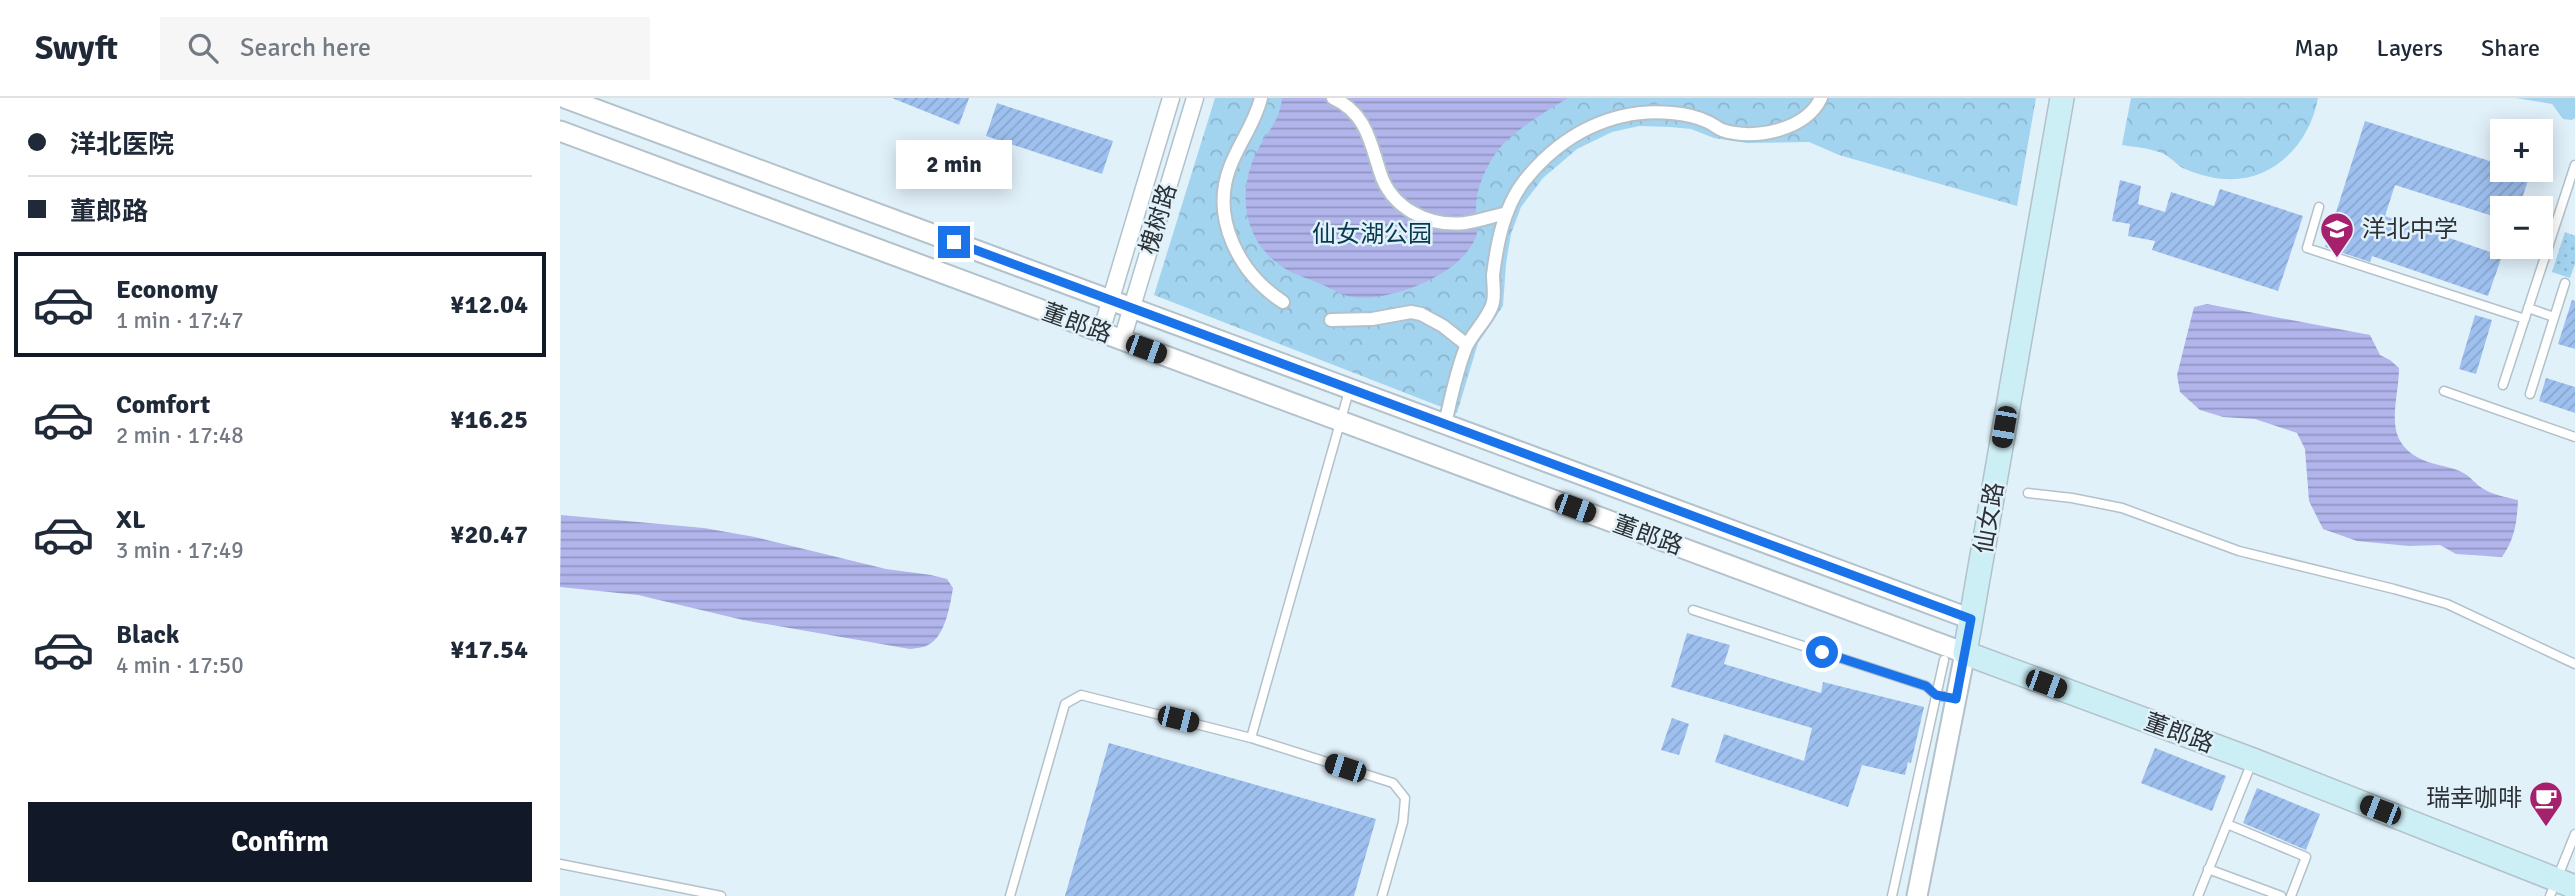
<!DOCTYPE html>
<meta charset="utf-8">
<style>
:root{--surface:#fff;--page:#f6f6f7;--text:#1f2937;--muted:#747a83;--line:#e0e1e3;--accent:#111827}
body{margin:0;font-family:Signika,"Noto Sans SC",sans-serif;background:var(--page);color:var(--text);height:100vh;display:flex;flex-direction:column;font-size:26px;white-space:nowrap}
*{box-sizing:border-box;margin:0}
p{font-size:23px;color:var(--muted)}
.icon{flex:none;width:38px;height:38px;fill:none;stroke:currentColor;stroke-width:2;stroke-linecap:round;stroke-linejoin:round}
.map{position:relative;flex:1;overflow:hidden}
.sheet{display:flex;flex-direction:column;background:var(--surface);width:560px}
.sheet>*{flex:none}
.guide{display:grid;align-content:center;height:154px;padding:0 28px;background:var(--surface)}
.tools{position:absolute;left:1930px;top:21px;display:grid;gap:14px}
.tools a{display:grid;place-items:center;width:63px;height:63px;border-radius:0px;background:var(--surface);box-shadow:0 4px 18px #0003;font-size:35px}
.end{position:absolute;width:32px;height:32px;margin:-16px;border:9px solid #1a73e8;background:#fff;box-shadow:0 0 0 4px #fff}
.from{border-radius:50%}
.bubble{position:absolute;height:49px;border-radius:0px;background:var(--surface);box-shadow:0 4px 18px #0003;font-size:23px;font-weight:800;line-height:49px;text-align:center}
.car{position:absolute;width:21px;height:42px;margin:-21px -10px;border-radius:9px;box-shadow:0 0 5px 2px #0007;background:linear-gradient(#222 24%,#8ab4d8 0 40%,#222 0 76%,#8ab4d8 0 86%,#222 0)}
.guide b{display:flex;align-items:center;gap:24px;height:66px;font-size:26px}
.guide b+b{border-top:2px solid var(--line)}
.guide i{width:18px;height:18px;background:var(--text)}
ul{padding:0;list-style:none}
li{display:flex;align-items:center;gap:21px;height:105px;margin:0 14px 10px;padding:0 14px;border:4px solid transparent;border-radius:0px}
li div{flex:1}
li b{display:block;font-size:26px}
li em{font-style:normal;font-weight:800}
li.active{border-color:var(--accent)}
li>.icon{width:63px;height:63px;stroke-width:1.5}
.action{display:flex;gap:14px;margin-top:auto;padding:14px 28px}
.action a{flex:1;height:80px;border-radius:0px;background:var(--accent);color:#fff;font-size:28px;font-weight:800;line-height:80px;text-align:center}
header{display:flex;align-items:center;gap:42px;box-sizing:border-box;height:98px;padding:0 35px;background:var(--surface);border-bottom:2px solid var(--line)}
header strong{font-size:33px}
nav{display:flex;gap:38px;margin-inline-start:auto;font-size:24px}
.search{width:490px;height:63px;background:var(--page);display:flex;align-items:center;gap:18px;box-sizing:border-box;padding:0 24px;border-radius:0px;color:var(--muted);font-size:26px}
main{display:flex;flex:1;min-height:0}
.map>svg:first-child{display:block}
</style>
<header>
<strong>Swyft</strong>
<div class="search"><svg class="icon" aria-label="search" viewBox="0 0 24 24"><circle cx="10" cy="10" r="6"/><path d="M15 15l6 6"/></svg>Search here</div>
<nav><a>Map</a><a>Layers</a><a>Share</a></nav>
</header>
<main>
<section class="sheet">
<div class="guide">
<b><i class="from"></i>洋北医院</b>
<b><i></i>董郎路</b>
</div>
<ul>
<li class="active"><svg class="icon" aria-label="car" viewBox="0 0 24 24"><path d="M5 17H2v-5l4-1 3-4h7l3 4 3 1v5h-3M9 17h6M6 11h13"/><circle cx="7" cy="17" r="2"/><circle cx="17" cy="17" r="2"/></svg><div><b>Economy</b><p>1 min · 17:47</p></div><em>¥12.04</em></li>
<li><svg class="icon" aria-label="car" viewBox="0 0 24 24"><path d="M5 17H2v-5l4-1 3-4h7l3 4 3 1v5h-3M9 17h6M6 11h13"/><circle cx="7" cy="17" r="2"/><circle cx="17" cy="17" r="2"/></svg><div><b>Comfort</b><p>2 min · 17:48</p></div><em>¥16.25</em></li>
<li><svg class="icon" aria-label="car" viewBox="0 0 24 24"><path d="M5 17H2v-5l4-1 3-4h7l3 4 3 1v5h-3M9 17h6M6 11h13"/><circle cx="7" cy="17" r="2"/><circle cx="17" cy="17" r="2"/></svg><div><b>XL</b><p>3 min · 17:49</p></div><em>¥20.47</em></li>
<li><svg class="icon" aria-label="car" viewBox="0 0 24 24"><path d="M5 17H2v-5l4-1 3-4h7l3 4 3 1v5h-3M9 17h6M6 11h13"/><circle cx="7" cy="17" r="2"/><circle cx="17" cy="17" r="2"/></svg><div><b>Black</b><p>4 min · 17:50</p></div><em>¥17.54</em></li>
</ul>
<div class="action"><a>Confirm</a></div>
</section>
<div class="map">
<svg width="2015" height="798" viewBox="0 0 2015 798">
<defs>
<pattern id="park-crowns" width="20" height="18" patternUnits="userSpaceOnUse" patternTransform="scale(1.75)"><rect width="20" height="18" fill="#a2d3ef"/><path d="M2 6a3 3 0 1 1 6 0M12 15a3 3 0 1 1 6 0" fill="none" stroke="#8cb6ce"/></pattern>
<pattern id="garden-dots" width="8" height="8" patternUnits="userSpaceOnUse" patternTransform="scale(1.75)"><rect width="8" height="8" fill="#a2d3ef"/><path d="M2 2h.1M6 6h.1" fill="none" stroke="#8cb6ce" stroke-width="1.8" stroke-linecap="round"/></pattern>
<pattern id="water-rules" width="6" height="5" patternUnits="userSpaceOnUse" patternTransform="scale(1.75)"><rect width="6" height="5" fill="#b1b5ec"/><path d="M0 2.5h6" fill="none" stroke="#9094c0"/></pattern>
<pattern id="building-hatch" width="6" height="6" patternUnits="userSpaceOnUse" patternTransform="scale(1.75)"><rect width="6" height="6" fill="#9ec0ef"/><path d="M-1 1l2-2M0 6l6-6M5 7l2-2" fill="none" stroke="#88a5ce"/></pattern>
</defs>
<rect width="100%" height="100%" fill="#e1f1fa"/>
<path fill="#a2d3ef" d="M 1956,0 L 2015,0 L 2015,20 L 2012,22 L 2003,21 L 1992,6 Z"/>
<path fill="url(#park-crowns)" d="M 655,0 L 1476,0 L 1457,108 L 1279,57 L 1249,44 L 1187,45 L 1154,40 L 1131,31 L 1110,29 L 1079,28 L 1052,34 L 1017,51 L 983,80 L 961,109 L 951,136 L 946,166 L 943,208 L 918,245 L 897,315 L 594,197 Z
M 1571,0 L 1758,0 C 1748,54 1702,93 1646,78 C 1638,76 1628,73 1621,69 C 1614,64 1607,56 1599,54 C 1588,50 1574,49 1562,47 Z"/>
<path fill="url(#garden-dots)" d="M 2005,134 L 2015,138 L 2015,166 L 2010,180 L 1992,174 Z"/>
<path fill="url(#water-rules)" d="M 722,0 L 1008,0 C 985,14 947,36 933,59 C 923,76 915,94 916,114 C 916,121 919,129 917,135 C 907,175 830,205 792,199 C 783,198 772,191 763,187 C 750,181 735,177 724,170 C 684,144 677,98 695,57 C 705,36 720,24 722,0 Z
M 1647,206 L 1810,237 L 1820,257 L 1830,262 L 1839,270 C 1839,305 1820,343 1863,362 C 1876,368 1893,368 1905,376 C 1911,379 1915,386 1922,390 C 1933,397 1945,399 1958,402 C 1957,423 1955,441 1942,459 L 1896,456 L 1880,447 L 1849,448 L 1797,443 L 1763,431 L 1749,403 L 1745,351 L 1737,335 L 1695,321 L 1663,319 L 1640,312 L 1620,294 L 1617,277 L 1634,209 Z
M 1,417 L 144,430 L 195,439 L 326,471 L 371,477 L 387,481 L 393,490 C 390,508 385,539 368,547 C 363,550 356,550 350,551 L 183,522 L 78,497 L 0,489 Z"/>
<path fill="url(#building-hatch)" d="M 332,0 L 409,0 L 399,27 Z
M 437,5 L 553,43 L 542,76 L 426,38 Z
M 1805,23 L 1942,67 L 1942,72 L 1957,72 L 1970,76 L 1959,110 L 1942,110 L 1942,121 L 1835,87 L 1825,118 L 1942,158 L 1928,198 L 1812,158 L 1810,164 L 1765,149 Z
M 1560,82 L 1581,88 L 1578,106 L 1605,114 L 1611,94 L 1654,108 L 1660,91 L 1743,118 L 1718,193 L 1592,152 L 1595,143 L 1568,138 L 1570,126 L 1552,123 Z
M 2012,202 L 2015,203 L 2015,251 L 1998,246 Z
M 1915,217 L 1932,222 L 1916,276 L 1899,271 Z
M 1986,280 L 2015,289 L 2015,315 L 1979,303 Z
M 1127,535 L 1170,547 L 1164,566 L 1261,595 L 1263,584 L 1364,609 L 1351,665 L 1348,664 L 1345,677 L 1302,667 L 1288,709 L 1155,664 L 1164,636 L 1244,663 L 1252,630 L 1111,589 Z
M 1112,620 L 1129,626 L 1119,657 L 1101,652 Z
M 549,645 L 816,721 L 794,798 L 505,798 Z
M 1595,650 L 1666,678 L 1652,713 L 1581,685 Z
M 1697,690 L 1760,716 L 1746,752 L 1683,725 Z"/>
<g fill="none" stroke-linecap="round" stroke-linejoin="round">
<g stroke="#b2c1ca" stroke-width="11">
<path id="service" d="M 1759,109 L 1747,150 L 1965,221
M 1968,210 L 1994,219
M 1943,287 L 2015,67
M 1884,293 L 2015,339
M 1970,296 L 2005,185
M 1468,395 L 1512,400 L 1562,410 L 1679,453 L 1834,491 L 1887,506 L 2015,566
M 1133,512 L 1366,588 L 1376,597 L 1396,601
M 691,640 L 789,293
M 1667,726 L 1746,759 L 1731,798
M 0,766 L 161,798
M 1648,771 L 1721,798
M 450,798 L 505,606 L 521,597 L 691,640 L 833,685 L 845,700 L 843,724 L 822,798
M 1332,798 L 1384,562
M 1638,798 L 1692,664
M 1990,798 L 2015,736"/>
</g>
<g stroke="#b2c1ca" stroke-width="16">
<path id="pedestrian" d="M 701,0 C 695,25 679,45 670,69 C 650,121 680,176 723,204
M 773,0 C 806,15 810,43 820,74 C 831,110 868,129 905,125 C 919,123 933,118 947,115
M 771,222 L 812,221 L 851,214 L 861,216 L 883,228 L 907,247
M 885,326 C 891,300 896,274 906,249 C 913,234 930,219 933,204 C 935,196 933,185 933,177 C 937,145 944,108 965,82 C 1001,37 1053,9 1112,15 C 1124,16 1138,19 1148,24 C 1153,26 1157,30 1162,32 C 1194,43 1246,32 1261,0"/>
</g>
<g stroke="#b2c1ca" stroke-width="19">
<path id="minor" d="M 541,234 L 611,0
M 562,242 L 635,0"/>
</g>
<g stroke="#b2c1ca" stroke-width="23">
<path id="tertiary" d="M 5,0 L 1411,521
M 0,33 L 1405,555 L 1357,798"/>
</g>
<g stroke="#b2c1ca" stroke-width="26">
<path id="secondary" d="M 1502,0 L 1405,555 L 1693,662 L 2015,789"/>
</g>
<use href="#service" stroke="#fff" stroke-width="8"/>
<use href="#pedestrian" stroke="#fff" stroke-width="12"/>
<use href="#minor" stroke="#fff" stroke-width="16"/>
<use href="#tertiary" stroke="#fff" stroke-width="19"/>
<use href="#secondary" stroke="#cceff5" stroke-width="23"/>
</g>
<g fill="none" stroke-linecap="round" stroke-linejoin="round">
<path stroke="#1a73e8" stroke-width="9" d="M 394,144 L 1411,521 L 1396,601 L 1376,597 L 1366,588 L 1262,554"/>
</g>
<defs>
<g id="school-pin" transform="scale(1.75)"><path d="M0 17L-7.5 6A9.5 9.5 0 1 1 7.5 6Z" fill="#a5216d" stroke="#e1f1fa"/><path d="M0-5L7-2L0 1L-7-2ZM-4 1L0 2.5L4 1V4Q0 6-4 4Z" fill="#fff"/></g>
<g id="cafe-pin" transform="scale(1.75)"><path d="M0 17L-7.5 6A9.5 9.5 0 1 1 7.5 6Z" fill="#a5216d" stroke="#e1f1fa"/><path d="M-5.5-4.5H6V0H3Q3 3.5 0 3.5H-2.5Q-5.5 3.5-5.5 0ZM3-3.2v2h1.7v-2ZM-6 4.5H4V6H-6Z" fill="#fff"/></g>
</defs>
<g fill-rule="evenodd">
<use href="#school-pin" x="1777" y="131"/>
<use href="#cafe-pin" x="1986" y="700"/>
</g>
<g text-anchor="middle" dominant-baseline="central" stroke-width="5" stroke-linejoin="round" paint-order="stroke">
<g font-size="24" fill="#2b3135" stroke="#e1f1fa">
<text transform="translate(598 121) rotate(-73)">槐树路</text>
<text transform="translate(517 225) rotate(20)">董郎路</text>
<text transform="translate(1429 420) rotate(-80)">仙女路</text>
<text transform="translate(1088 437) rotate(20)">董郎路</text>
<text transform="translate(1619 635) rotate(20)">董郎路</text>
</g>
<g font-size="24" fill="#2b3135" stroke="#e1f1fa" text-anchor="start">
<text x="1802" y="131">洋北中学</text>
<text x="1962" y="700" text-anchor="end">瑞幸咖啡</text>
</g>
<g font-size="24" fill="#073a51" stroke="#e1f1fa">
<text x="812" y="136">仙女湖公园</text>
</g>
</g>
</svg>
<div class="tools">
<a>+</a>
<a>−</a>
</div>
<i class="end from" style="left:1262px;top:554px"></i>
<i class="end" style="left:394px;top:144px"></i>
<div class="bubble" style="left:336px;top:42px;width:116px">2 min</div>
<i class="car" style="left:586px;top:251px;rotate:110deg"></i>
<i class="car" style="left:1444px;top:329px;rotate:190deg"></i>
<i class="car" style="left:1015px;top:410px;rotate:110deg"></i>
<i class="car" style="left:1486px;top:586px;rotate:110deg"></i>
<i class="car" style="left:618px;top:621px;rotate:104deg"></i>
<i class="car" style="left:785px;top:670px;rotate:288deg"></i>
<i class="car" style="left:1820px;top:712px;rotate:291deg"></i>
</div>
</main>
